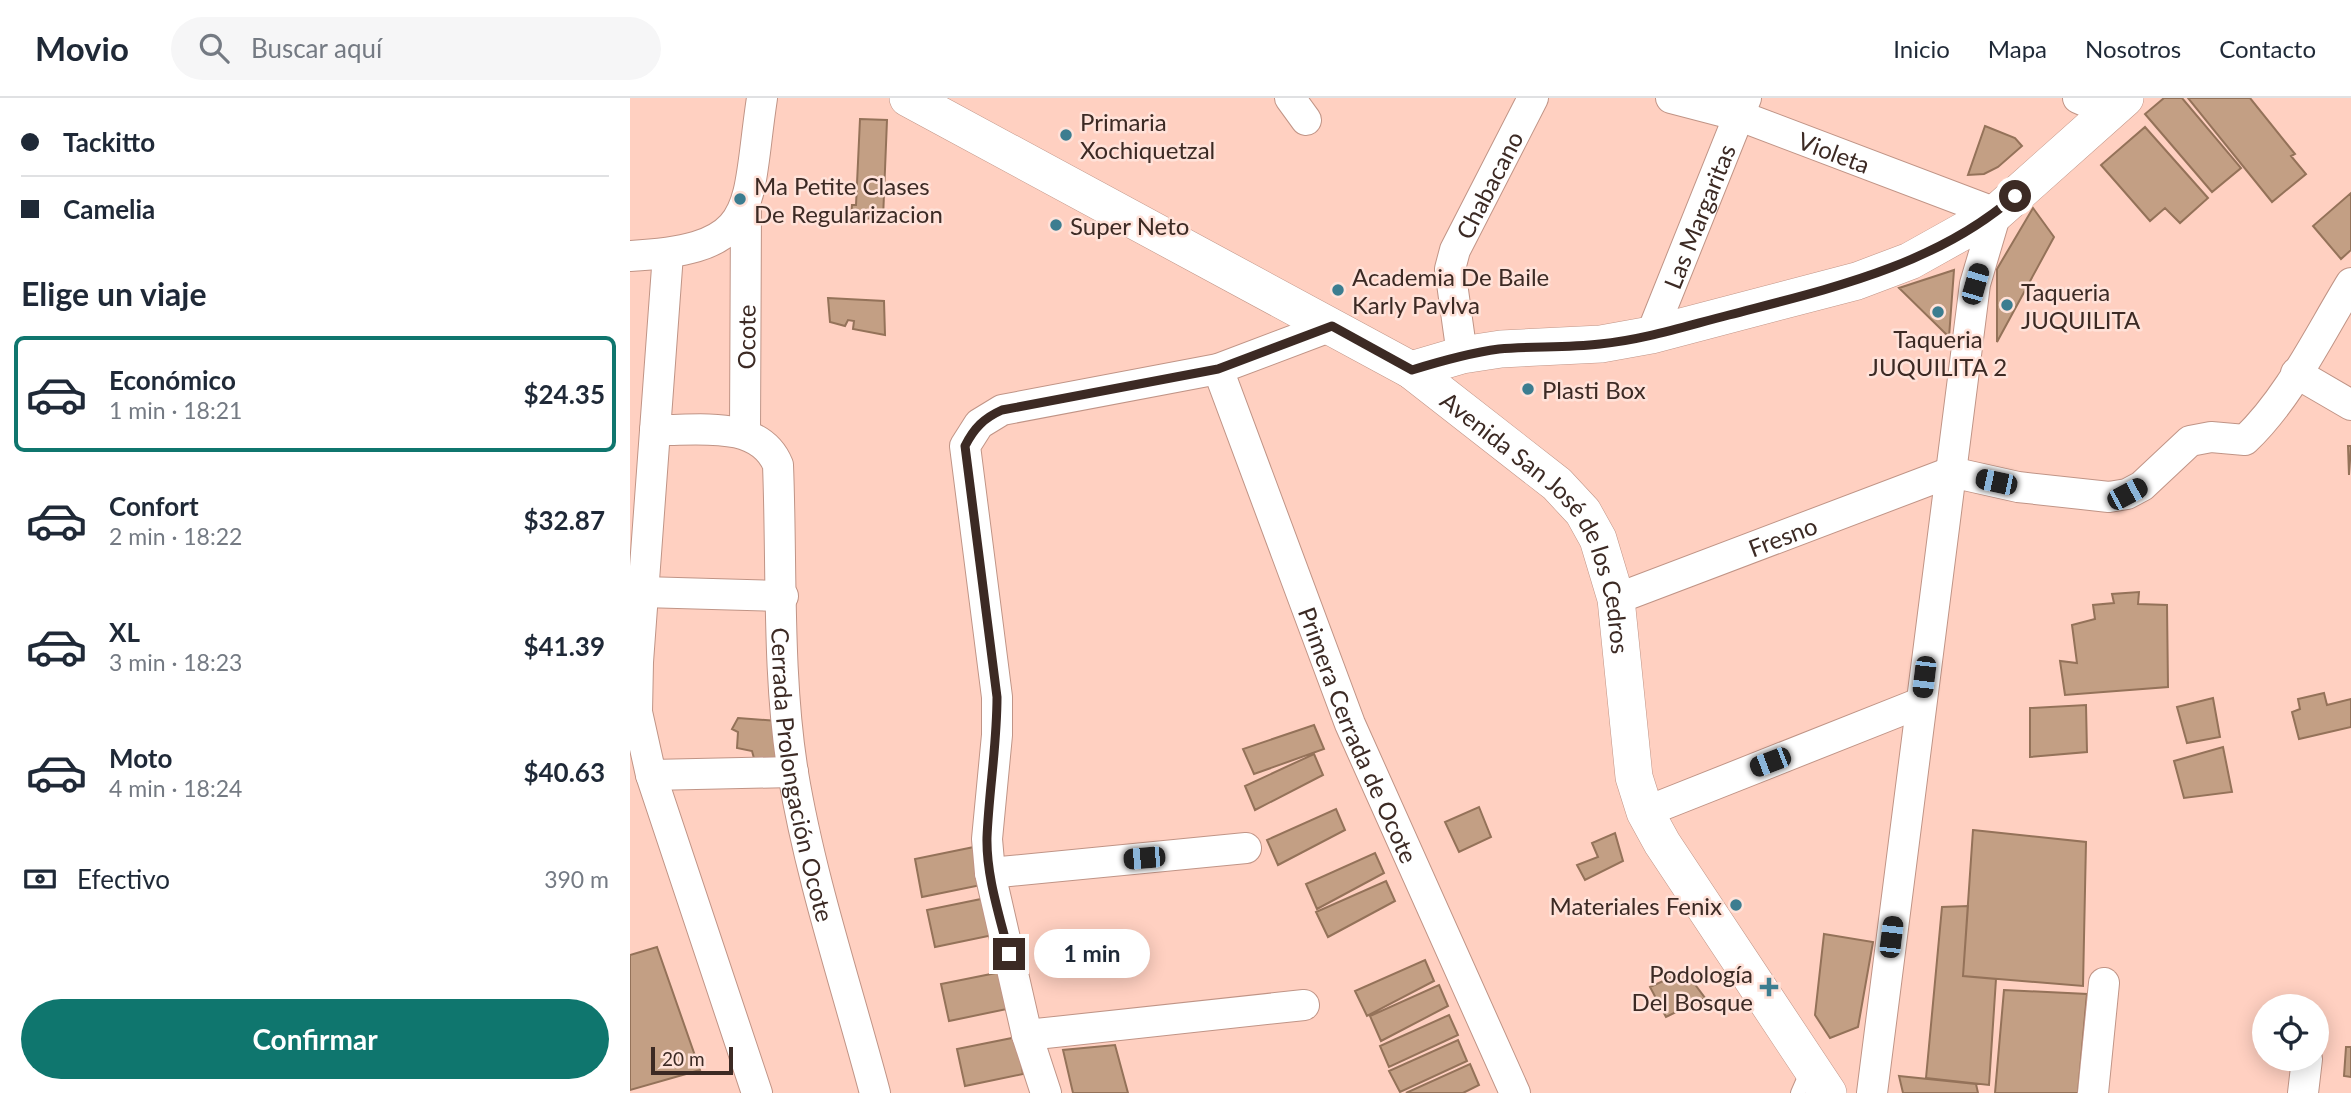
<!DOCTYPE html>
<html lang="es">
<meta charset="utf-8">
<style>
:root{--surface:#fff;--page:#f6f6f7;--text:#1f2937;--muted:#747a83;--line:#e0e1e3;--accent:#0f766e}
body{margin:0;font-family:Lato,sans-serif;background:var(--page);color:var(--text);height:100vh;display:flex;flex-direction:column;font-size:26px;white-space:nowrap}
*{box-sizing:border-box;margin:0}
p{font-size:23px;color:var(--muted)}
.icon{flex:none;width:38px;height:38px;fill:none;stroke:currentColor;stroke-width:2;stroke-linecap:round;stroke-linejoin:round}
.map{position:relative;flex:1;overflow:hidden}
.panel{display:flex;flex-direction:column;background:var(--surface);width:630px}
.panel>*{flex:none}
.banner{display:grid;align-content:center;height:154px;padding:0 21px;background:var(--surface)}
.fabs{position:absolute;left:1622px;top:896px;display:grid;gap:14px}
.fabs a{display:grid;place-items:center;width:77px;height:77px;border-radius:50%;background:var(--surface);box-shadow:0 4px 18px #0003;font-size:35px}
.scale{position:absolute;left:21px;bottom:18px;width:82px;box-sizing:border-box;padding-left:7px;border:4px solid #3c2a24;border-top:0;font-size:19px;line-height:24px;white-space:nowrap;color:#3c2a24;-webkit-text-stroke:5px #ffe2d9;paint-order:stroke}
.end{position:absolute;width:32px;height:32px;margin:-16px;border:9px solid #3c2a24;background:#fff;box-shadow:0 0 0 4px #fff}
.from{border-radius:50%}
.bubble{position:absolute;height:49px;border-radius:24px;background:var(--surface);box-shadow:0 4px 18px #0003;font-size:23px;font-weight:700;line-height:49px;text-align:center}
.car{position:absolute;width:21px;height:42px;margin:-21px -10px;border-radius:9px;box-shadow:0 0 5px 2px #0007;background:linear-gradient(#222 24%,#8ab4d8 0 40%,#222 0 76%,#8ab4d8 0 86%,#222 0)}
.banner b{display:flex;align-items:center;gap:24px;height:66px;font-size:26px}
.banner b+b{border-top:2px solid var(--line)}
.banner i{width:18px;height:18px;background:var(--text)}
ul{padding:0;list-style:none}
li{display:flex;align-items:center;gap:21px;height:116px;margin:0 14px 10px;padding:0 7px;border:4px solid transparent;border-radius:10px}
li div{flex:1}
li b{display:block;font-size:26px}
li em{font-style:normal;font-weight:700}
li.active{border-color:var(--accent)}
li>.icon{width:63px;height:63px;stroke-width:1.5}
h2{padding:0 21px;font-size:32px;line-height:84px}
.pay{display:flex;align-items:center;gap:18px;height:77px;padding:0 21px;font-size:26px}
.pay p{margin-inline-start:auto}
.primary-button{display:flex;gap:14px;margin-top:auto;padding:14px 21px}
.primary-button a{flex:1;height:80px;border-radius:42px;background:var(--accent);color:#fff;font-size:28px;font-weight:700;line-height:80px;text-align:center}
header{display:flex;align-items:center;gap:42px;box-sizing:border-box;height:98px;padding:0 35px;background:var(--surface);border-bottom:2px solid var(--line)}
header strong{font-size:33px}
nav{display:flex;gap:38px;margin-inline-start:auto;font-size:24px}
.search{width:490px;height:63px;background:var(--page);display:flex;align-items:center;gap:18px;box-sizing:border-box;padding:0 24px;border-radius:38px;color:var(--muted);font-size:26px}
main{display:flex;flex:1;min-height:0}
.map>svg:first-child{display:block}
</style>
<header>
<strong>Movio</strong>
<div class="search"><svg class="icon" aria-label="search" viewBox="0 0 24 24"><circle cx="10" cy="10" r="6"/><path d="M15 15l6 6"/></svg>Buscar aquí</div>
<nav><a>Inicio</a><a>Mapa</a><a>Nosotros</a><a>Contacto</a></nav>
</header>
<main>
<section class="panel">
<div class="banner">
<b><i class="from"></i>Tackitto</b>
<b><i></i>Camelia</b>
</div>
<h2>Elige un viaje</h2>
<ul>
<li class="active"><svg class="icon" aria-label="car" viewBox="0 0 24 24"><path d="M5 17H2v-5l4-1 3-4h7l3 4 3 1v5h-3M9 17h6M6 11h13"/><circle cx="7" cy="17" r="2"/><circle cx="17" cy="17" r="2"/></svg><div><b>Económico</b><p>1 min · 18:21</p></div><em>$24.35</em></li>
<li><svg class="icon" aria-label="car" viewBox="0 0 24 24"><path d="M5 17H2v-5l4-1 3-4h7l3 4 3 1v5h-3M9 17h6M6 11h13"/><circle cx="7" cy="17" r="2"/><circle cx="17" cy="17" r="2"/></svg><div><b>Confort</b><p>2 min · 18:22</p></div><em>$32.87</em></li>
<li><svg class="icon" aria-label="car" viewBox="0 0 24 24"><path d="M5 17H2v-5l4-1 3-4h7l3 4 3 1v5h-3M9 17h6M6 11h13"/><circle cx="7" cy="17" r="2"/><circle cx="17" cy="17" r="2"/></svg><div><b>XL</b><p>3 min · 18:23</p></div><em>$41.39</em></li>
<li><svg class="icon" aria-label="car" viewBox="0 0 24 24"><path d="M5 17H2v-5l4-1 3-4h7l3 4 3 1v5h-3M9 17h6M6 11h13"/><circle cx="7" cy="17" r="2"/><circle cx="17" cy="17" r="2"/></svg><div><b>Moto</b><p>4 min · 18:24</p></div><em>$40.63</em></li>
</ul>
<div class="pay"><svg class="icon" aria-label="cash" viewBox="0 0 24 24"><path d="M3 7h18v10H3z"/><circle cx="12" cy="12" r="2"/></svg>Efectivo<p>390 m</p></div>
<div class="primary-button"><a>Confirmar</a></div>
</section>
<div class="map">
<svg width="1721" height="995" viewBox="0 0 1721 995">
<rect width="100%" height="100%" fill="#ffd0c1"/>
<path fill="#c39f84" stroke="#947259" stroke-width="2" d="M 1534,0 L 1552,0 L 1611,70 L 1582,94 L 1515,16 Z
M 1558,0 L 1620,0 L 1665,56 L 1661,58 L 1676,76 L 1642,104 Z
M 230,21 L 257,22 L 253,121 L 221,120 L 222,107 L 226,107 Z
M 1355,28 L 1385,40 L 1392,48 L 1368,69 L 1354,76 L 1338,77 Z
M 1515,29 L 1578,100 L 1550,125 L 1535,110 L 1520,123 L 1471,67 Z
M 1721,95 L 1721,152 L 1711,161 L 1683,128 Z
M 1403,110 L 1424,139 L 1367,244 L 1367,171 Z
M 1324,172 L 1319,239 L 1269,190 Z
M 198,200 L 254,203 L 255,237 L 223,231 L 224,223 L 218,222 L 215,228 L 200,224 Z
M 1718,348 L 1721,348 L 1719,377 Z
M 1509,494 L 1508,506 L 1537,507 L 1538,589 L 1435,597 L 1430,563 L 1447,565 L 1442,527 L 1465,521 L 1463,507 L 1484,505 L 1482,496 Z
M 1694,595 L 1697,607 L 1721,601 L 1721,629 L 1669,641 L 1662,614 L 1670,611 L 1668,601 Z
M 1583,600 L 1590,639 L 1557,645 L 1547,609 Z
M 1456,607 L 1457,654 L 1400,659 L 1400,610 Z
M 108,620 L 148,623 L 150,665 L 125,664 L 122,653 L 107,650 L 108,634 L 102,631 Z
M 684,627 L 694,651 L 624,676 L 613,651 Z
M 1593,649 L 1602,694 L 1554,700 L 1544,663 Z
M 684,656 L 693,677 L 625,712 L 615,688 Z
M 849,709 L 861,739 L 829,754 L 815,724 Z
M 706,711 L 715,732 L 648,767 L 637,742 Z
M 1343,732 L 1456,744 L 1453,888 L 1333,878 Z
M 985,735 L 993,763 L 955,782 L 947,767 L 968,759 L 962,745 Z
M 344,749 L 351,787 L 292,799 L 285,761 Z
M 745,755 L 754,775 L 687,811 L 676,786 Z
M 756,783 L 765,803 L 698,839 L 686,814 Z
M 356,800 L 363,837 L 305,849 L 297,812 Z
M 1338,808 L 1333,878 L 1366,881 L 1359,987 L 1296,980 L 1312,809 Z
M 1194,836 L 1243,844 L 1228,929 L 1200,940 L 1185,917 Z
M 27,849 L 70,972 L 0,992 L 0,857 Z
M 795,862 L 804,883 L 737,918 L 725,893 Z
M 1055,873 L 1075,900 L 1036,919 L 1020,889 Z
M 371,874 L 377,911 L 319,923 L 311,886 Z
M 809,887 L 818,908 L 751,943 L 740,918 Z
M 1374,892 L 1457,896 L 1448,995 L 1365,995 Z
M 819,917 L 828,937 L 759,969 L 750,948 Z
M 387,939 L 393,976 L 335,988 L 327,951 Z
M 828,942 L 837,963 L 770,994 L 759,973 Z
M 485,947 L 498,995 L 443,995 L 433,952 Z
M 1716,949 L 1721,949 L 1721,979 L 1714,978 Z
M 840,966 L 849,987 L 833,995 L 776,995 Z
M 1269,978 L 1346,986 L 1348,995 L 1273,995 Z"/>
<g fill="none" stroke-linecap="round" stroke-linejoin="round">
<g stroke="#c09486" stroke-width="16">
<path id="service" d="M 1168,995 L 1178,972"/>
</g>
<g stroke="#c09486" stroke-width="32">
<g id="minor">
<path d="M 660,0 L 676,22"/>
<path id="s1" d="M 1041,0 L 1110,18 L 1366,115 L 1345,186 L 1242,995"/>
<path d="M 1448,0 L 1480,14"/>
<path d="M 38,156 L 8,564 L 7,614 L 21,677 L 127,995"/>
<path d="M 0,158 C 132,151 115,112 132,0"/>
<path id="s2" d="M 1021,237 L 1116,0"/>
<path id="s3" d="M 832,257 L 820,171 L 825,152 L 903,0"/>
<path id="s4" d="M 588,271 L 720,626 L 885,995"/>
<path d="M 1666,275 L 1721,307"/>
<path id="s5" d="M 25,332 C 67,333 129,321 148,367 C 152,467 147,577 163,675 C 181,783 217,889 245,995"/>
<path id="s6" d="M 115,335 L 116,110"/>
<path d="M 13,494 L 153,498"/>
<path id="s7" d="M 986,501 L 1321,374 L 1388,389 L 1479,399 L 1497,396 L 1512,388 L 1560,343 L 1581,339 L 1615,342 C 1660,299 1689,237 1721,185"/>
<path d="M 21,677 L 163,674"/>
<path d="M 1015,714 L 1290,605"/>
<path d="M 360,775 L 616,750"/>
<path d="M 397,937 L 674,907"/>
<path d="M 416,995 L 397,937 L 360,775 L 357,741 L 367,637 L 367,599 L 335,348 L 349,326 L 372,312 L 588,271 L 702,228"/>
<path d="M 1463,995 L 1474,885"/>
<path d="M 1673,995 L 1677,961"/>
</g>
</g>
<g stroke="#c09486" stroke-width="38">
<g id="tertiary">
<path id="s8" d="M 278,0 L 781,272 L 927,386 L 953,414 L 968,441 L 986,501 L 1004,679 L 1015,714 L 1032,745 L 1198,995"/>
<path d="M 781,272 L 832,257 L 871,251 L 971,246 L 1021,237 L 1227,183 L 1280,163 L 1366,115 L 1495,0"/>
</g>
</g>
<use href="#service" stroke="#fff" stroke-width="14"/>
<use href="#minor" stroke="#fff" stroke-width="30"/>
<use href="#tertiary" stroke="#fff" stroke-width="37"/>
</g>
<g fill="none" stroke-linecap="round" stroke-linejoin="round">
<path stroke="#3c2a24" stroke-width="9" d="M 379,856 C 370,819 356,778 357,739 C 359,692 367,647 367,599 L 335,348 C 344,330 354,320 372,312 L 588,271 L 702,228 L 782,272 C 811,263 839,255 869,251 C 902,248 936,250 970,246 C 1013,242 1056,228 1099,217 C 1198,191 1305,168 1385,98"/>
</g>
<g fill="#3c7d90" stroke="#ffe2d9" stroke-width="2.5">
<circle cx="436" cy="37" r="7"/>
<circle cx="110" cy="101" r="7"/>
<circle cx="426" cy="127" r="7"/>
<circle cx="708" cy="192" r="7"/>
<circle cx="1377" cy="207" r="7"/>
<circle cx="1308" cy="214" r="7"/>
<circle cx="898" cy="291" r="7"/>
<circle cx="1106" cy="807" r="7"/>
<path d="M1135.5 878.5h7v7h7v7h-7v7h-7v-7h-7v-7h7z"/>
</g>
<g text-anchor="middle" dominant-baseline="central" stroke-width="5" stroke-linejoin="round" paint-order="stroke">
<g font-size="24" fill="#3c2a24" stroke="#ffe2d9" text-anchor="start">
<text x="450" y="23">Primaria<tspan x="450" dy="28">Xochiquetzal</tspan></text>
<text x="124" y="87">Ma Petite Clases<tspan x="124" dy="28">De Regularizacion</tspan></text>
<text x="440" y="127">Super Neto</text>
<text x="722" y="178">Academia De Baile<tspan x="722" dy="28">Karly Pavlva</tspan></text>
<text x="1391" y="193">Taqueria<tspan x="1391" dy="28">JUQUILITA</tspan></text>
<text x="1308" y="240" text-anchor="middle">Taqueria<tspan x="1308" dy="28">JUQUILITA 2</tspan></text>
<text x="912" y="291">Plasti Box</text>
<text x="1092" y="807" text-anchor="end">Materiales Fenix</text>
<text x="1123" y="875" text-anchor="end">Podología<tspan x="1123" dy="28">Del Bosque</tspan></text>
</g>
<g font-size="24" fill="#3c2a24" stroke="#ffe2d9">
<text stroke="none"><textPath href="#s1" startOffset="172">Violeta</textPath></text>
<text stroke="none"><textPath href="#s3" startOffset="180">Chabacano</textPath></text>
<text stroke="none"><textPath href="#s2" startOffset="128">Las Margaritas</textPath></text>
<text stroke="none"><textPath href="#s6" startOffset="96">Ocote</textPath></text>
<text stroke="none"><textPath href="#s8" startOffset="779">Avenida San José de los Cedros</textPath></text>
<text stroke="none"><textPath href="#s7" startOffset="178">Fresno</textPath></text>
<text stroke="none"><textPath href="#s4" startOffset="392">Primera Cerrada de Ocote</textPath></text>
<text stroke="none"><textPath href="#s5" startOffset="448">Cerrada Prolongación Ocote</textPath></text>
</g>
</g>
</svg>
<div class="fabs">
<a><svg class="icon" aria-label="locate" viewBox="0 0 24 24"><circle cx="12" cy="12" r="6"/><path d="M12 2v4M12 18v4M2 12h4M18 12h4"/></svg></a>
</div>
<div class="scale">20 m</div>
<i class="end from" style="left:1385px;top:98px"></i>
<i class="end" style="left:379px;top:856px"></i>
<div class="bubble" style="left:404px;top:831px;width:116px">1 min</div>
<i class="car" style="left:1345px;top:186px;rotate:16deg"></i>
<i class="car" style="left:1366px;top:384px;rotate:282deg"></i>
<i class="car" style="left:1497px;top:396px;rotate:62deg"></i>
<i class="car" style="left:1294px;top:579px;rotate:187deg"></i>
<i class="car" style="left:1140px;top:664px;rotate:249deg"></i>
<i class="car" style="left:514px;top:760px;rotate:265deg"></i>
<i class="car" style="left:1261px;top:839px;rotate:7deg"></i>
</div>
</main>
